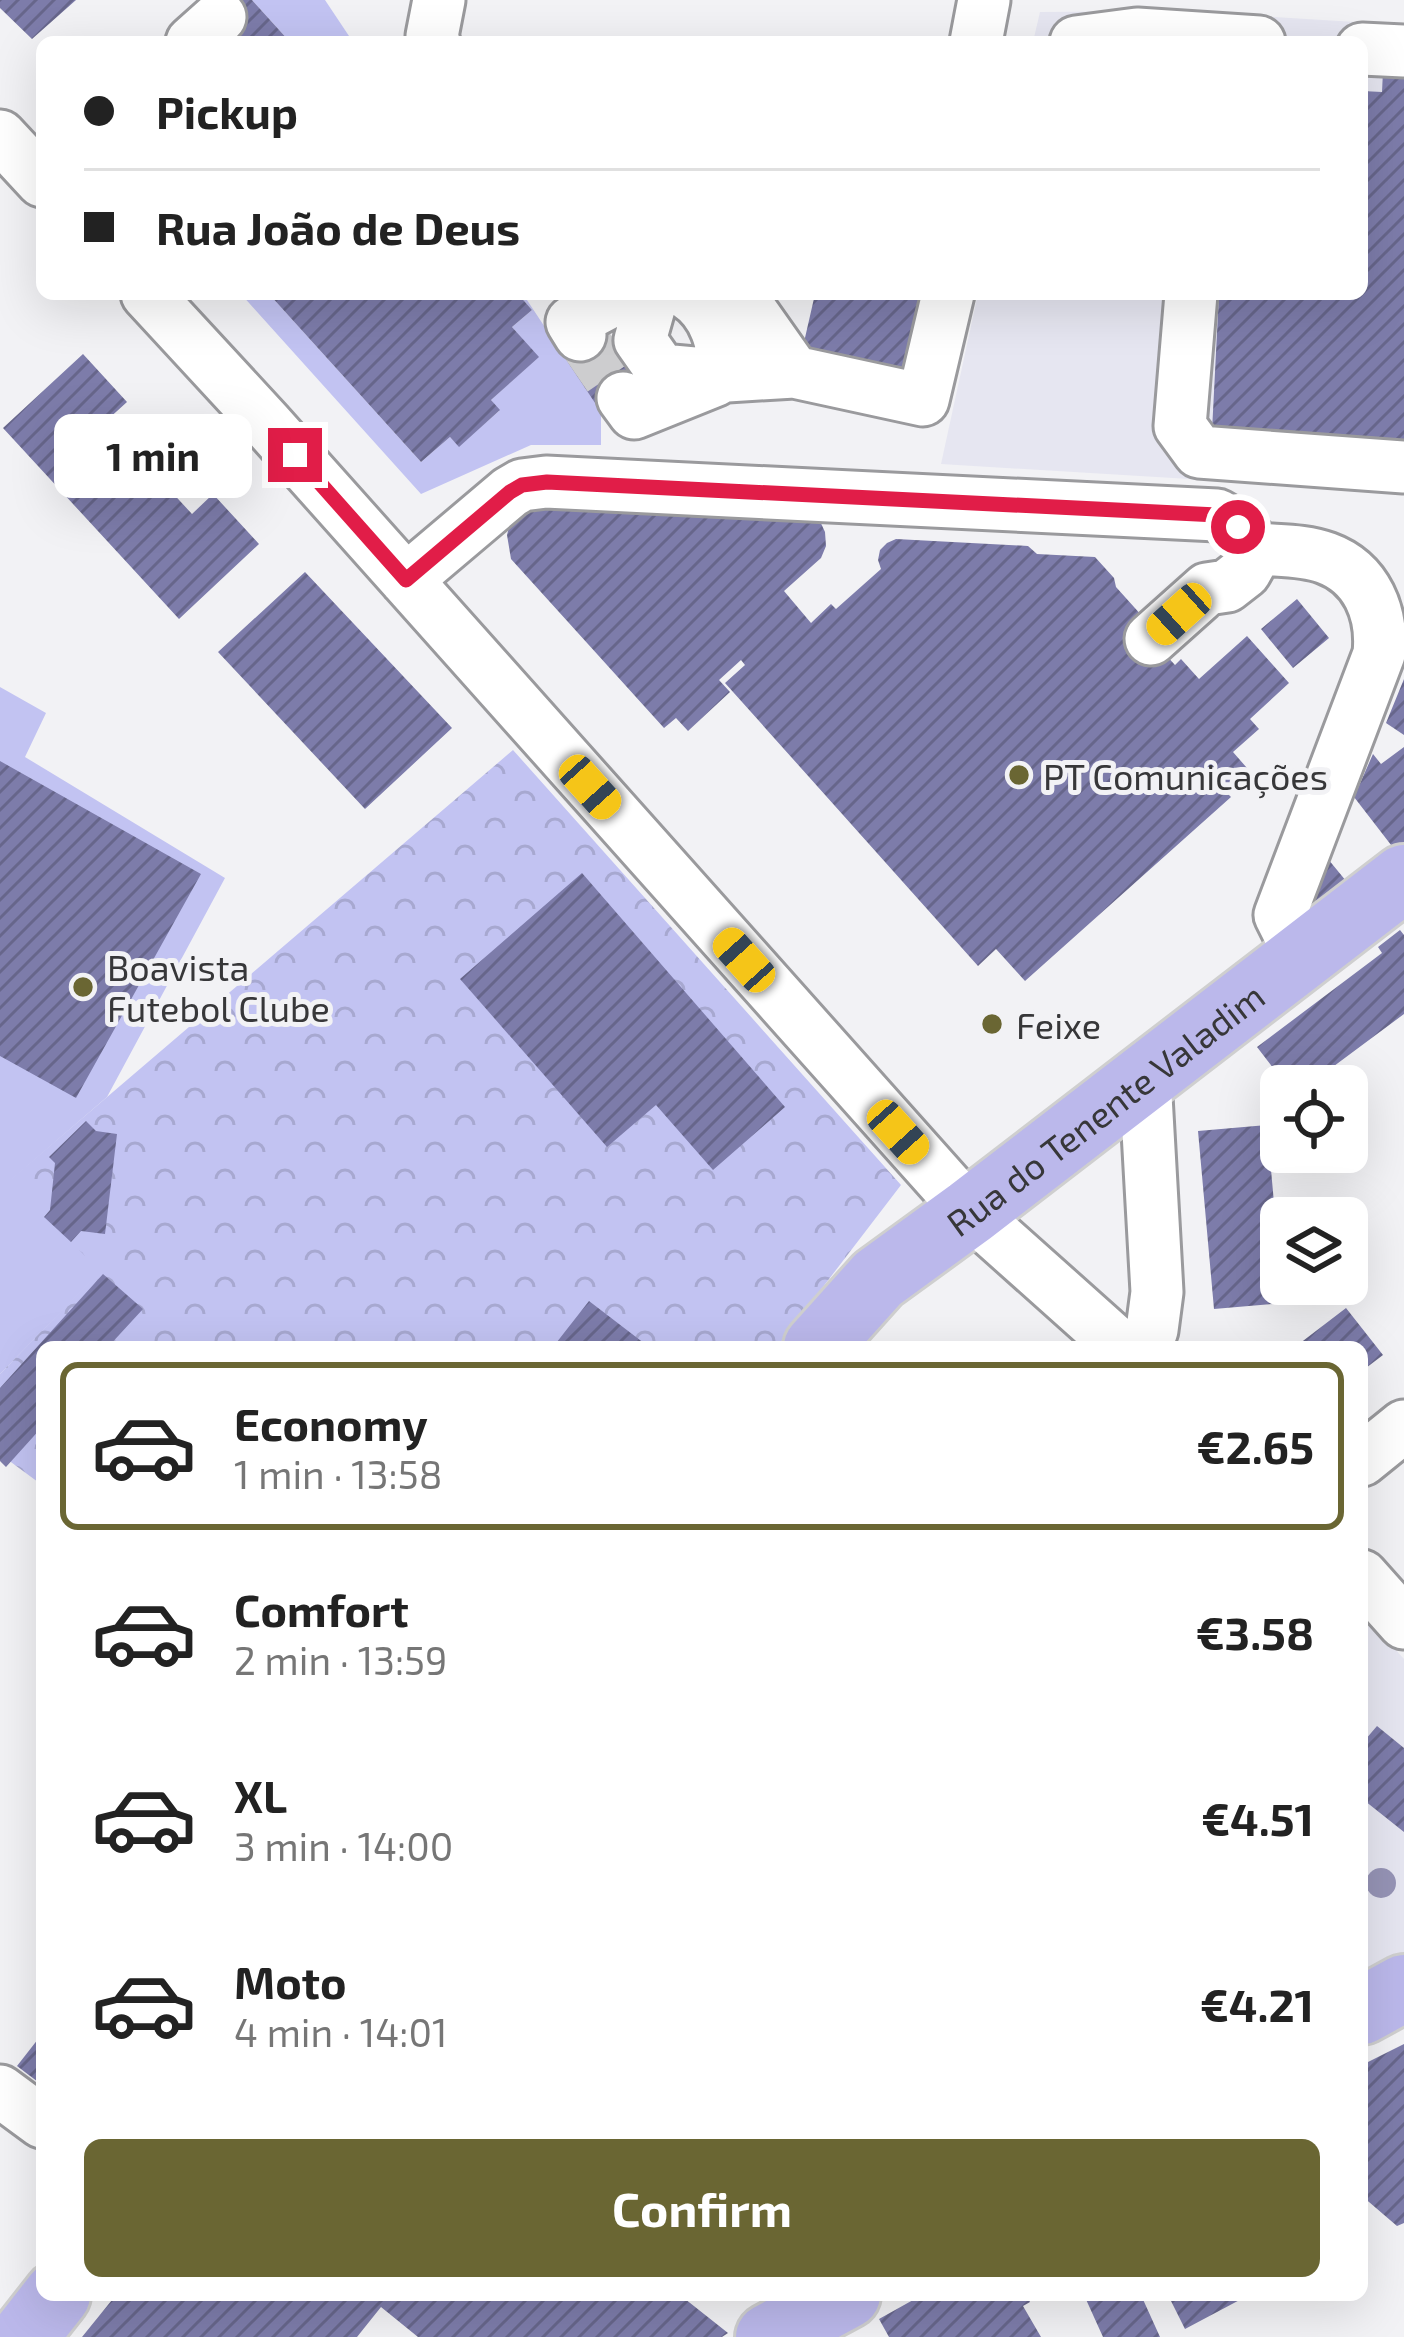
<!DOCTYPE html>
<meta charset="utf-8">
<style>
:root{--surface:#fff;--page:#f2f2f2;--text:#222;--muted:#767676;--line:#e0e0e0;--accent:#6a6633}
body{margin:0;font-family:"Exo 2",sans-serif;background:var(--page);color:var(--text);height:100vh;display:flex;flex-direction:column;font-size:45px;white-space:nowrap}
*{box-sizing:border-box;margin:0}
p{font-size:39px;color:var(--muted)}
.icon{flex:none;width:66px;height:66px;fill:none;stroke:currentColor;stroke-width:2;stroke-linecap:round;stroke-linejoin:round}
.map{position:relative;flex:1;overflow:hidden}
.drawer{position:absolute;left:36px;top:1341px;width:1332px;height:960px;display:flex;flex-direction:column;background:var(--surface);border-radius:18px;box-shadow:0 12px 48px #0002}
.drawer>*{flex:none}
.banner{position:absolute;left:36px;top:36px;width:1332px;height:264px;border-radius:18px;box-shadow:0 12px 48px #0002;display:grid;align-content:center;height:264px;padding:0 48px;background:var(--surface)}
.tools{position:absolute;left:1260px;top:1065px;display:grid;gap:24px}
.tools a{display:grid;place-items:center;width:108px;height:108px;border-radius:18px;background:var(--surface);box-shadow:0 12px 48px #0002;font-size:60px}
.end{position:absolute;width:54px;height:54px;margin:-27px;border:15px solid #e11d48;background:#fff;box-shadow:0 0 0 6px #fff}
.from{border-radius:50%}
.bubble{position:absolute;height:84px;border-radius:18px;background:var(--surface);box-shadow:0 12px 48px #0002;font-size:39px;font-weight:700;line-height:84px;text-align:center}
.car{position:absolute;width:36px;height:72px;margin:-36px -18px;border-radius:15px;box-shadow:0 0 9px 3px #0007;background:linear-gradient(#f5c518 24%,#345 0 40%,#f5c518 0 76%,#345 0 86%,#f5c518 0)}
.banner b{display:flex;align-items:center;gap:42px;height:114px;font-size:45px}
.banner b+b{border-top:3px solid var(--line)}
.banner i{width:30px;height:30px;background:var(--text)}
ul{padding:21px 0 0;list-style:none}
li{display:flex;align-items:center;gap:36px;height:168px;margin:0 24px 18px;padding:0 24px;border:6px solid transparent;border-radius:18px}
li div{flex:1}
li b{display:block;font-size:45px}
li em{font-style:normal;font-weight:700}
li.current{border-color:var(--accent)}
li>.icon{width:108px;height:108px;stroke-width:1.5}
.action{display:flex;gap:24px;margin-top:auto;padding:24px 48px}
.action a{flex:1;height:138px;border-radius:18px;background:var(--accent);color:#fff;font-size:48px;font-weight:700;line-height:138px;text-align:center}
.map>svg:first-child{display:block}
</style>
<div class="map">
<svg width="1404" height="2337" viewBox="0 0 1404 2337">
<defs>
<pattern id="park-crowns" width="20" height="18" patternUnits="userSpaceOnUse" patternTransform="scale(3)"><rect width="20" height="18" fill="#c2c3f2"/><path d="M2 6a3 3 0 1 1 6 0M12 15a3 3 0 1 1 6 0" fill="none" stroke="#a7a8d0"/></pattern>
<pattern id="building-hatch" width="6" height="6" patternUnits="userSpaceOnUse" patternTransform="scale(3)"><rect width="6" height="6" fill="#7d7caa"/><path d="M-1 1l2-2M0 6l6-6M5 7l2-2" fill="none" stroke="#67668b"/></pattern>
</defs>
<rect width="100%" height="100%" fill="#f2f2f5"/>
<path fill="#e6e6f1" d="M 1179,11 L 1404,25 L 1404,492 L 941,464 L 978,294 L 1362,294 L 1362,42 L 1033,42 L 1040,12 Z
M 1362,1613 L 1404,1659 L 1404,1958 L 1362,1981 Z"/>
<path fill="#c2c3f2" d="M 252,0 L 325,0 L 353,42 L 290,42 Z
M 241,294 L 269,294 L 421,462 L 450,437 L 459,446 L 499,411 L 491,400 L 538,357 L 512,327 L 532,310 L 518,294 L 523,294 L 601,412 L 601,445 L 531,445 L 421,494 Z
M 0,687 L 46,713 L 25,757 L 225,878 L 107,1097 L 11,1180 L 101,1271 L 0,1374 Z"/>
<path fill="url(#park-crowns)" d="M 513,750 L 901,1185 L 777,1347 L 42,1347 L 42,1485 L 0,1454 L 0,1374 L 100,1271 L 10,1180 Z"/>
<path fill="url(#building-hatch)" d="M 0,0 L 76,0 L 32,39 L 0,8 Z
M 215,0 L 252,0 L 290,42 L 217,42 Z
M 1385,29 L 1404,30 L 1404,451 L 1212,431 L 1219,294 L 1362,294 L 1362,91 L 1382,92 Z
M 269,294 L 518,294 L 532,310 L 512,327 L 539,357 L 491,400 L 500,410 L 459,447 L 450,437 L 421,462 Z
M 815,294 L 927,294 L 910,374 L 802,351 Z
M 597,324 L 639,387 L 601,412 L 559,349 Z
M 83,354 L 127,402 L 106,421 L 192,514 L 213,494 L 259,544 L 179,619 L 3,428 Z
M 529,501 L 819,519 L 825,532 L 826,546 L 821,558 L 784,591 L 811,623 L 831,604 L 836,609 L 881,569 L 878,560 L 880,550 L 887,543 L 896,539 L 1028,546 L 1037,554 L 1095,557 L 1114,578 L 1116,587 L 1143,617 L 1143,630 L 1175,665 L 1181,659 L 1199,679 L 1247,636 L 1289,683 L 1250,719 L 1259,729 L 1233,752 L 1247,768 L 1223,789 L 1231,797 L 1025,981 L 996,949 L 978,966 L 725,683 L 745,665 L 741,660 L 719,680 L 730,692 L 688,731 L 676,718 L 664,728 L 511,559 L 507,535 L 510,523 Z
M 305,572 L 452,728 L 365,809 L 218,652 Z
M 1297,599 L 1329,638 L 1293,668 L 1261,629 Z
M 1404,679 L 1404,735 L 1386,723 Z
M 1404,747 L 1404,849 L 1398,854 L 1354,797 L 1373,754 L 1381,764 Z
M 0,761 L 201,874 L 76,1098 L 0,1056 Z
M 1328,859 L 1351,887 L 1324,907 L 1316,904 L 1315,891 Z
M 582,873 L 785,1107 L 713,1170 L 656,1105 L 607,1147 L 460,979 Z
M 1400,930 L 1404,935 L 1404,1014 L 1330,1069 L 1343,1086 L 1287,1086 L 1257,1047 L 1382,953 L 1378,947 Z
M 86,1121 L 96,1131 L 117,1134 L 105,1234 L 81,1231 L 71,1242 L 44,1217 L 50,1210 L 55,1163 L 49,1157 Z
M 1267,1125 L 1283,1303 L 1214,1309 L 1198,1131 Z
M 103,1274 L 143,1309 L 108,1347 L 42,1347 L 42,1427 L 6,1467 L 0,1461 L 0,1388 Z
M 589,1301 L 649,1347 L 553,1347 Z
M 1346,1308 L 1383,1355 L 1362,1371 L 1362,1347 L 1295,1347 Z
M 1377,1726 L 1404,1748 L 1404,1832 L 1365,1801 L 1368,1796 L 1362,1791 L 1362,1738 L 1365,1740 Z
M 42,2034 L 42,2085 L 17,2066 Z
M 1404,2044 L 1404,2223 L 1397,2226 L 1362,2196 L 1362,2065 Z
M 116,2295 L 680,2295 L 728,2333 L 722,2337 L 418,2337 L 381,2307 L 357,2337 L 82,2337 Z
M 922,2295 L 1026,2295 L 1030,2302 L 1023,2306 L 1041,2337 L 889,2337 L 879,2319 Z
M 1084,2295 L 1141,2295 L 1160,2337 L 1103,2337 Z
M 1168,2295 L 1249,2295 L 1185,2329 Z"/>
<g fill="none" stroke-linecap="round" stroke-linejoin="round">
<path stroke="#cdcdcf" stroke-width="51" stroke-dasharray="51 26" stroke-linecap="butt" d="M 580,335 L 623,398"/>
<g stroke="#9a9a9d" stroke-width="57">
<path id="minor" d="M 192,42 L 220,17
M 434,42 L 432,36 L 439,0
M 976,42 L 984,0
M 1076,42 L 1137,34 L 1259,42
M 1362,49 L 1404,51
M 0,136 L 42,181
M 147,294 L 267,424 L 970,1212 L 1121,1347
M 653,294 L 640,340 L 661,370 L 727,376 L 794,372
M 688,294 C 717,313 722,344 727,376
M 739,294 L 794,372 L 923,400 L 948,294
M 1191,294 L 1180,426 L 1199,452 L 1404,467
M 580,335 L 572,322 L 625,294
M 623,398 L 634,413 L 716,380
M 406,580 L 510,492 L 522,485 L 546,482 L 1217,515 L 1238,527 L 1258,549 C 1280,551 1305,550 1326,558 C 1367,573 1383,613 1379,654 L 1280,915 L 1301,957
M 1151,639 L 1207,589 L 1227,586 L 1245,572 L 1258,549
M 1145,1347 L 1152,1330 L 1157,1292 L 1145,1078
M 1362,1460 L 1404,1426
M 1362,1576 L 1404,1623
M 0,2091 L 42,2122"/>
</g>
<g stroke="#cfcfcf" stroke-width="72">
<g id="major">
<path id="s1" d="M 817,1347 L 878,1279 L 970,1212 L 1404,878"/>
<path d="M 1362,2011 L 1404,1988"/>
<path d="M 24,2337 L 57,2295"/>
<path d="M 769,2337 L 847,2295"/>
</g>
</g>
<use href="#minor" stroke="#fff" stroke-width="51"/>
<use href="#major" stroke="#bbb8eb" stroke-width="66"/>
</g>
<circle fill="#9694b6" cx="1381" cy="1883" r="15"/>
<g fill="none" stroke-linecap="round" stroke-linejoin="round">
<path stroke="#e11d48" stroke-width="15" d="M 295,455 L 406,580 L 510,492 L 522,485 L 547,482 L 1217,515 L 1238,527"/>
</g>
<g fill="#6a6633" stroke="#f2f2f5" stroke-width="4.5">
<circle cx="1019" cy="775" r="12"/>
<circle cx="83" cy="987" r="12"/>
<circle cx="992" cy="1024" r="12"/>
</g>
<g text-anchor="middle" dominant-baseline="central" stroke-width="10" stroke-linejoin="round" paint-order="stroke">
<g font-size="36" fill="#373739" stroke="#f2f2f5" text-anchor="start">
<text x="1043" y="775">PT Comunicações</text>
<text x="107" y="966">Boavista<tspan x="107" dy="41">Futebol Clube</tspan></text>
<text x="1016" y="1024">Feixe</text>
</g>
<g font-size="36" fill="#373739" stroke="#f2f2f5">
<text stroke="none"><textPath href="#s1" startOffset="375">Rua do Tenente Valadim</textPath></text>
</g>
</g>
</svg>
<div class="tools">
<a><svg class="icon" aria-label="locate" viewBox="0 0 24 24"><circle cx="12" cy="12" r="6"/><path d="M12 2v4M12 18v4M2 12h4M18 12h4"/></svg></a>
<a><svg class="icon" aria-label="layers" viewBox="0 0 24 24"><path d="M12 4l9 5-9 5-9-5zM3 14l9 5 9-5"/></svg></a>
</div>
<i class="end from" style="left:1238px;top:527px"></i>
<i class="end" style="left:295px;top:455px"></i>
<div class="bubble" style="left:54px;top:414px;width:198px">1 min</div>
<i class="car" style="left:1179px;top:614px;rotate:228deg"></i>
<i class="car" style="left:590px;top:787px;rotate:138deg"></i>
<i class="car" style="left:744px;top:960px;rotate:318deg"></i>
<i class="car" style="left:898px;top:1132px;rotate:138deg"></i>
<div class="banner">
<b><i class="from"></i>Pickup</b>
<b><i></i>Rua João de Deus</b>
</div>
<section class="drawer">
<ul>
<li class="current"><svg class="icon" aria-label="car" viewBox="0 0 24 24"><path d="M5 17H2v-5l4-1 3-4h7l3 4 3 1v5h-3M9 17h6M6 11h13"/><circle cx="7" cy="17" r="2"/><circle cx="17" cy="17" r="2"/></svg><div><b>Economy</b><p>1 min · 13:58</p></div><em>€2.65</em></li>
<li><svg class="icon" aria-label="car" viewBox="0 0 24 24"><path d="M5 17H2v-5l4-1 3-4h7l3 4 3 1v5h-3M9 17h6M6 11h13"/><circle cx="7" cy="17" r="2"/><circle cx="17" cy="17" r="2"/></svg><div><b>Comfort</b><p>2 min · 13:59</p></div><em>€3.58</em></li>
<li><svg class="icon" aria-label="car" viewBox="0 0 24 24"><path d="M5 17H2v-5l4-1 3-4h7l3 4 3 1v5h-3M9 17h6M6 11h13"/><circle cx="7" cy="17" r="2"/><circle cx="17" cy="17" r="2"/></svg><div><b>XL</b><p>3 min · 14:00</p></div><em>€4.51</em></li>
<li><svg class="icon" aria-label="car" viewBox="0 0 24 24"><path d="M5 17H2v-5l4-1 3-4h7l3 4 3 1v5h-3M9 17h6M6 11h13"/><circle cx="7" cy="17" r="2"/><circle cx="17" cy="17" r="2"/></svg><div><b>Moto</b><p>4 min · 14:01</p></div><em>€4.21</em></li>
</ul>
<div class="action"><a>Confirm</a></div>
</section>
</div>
